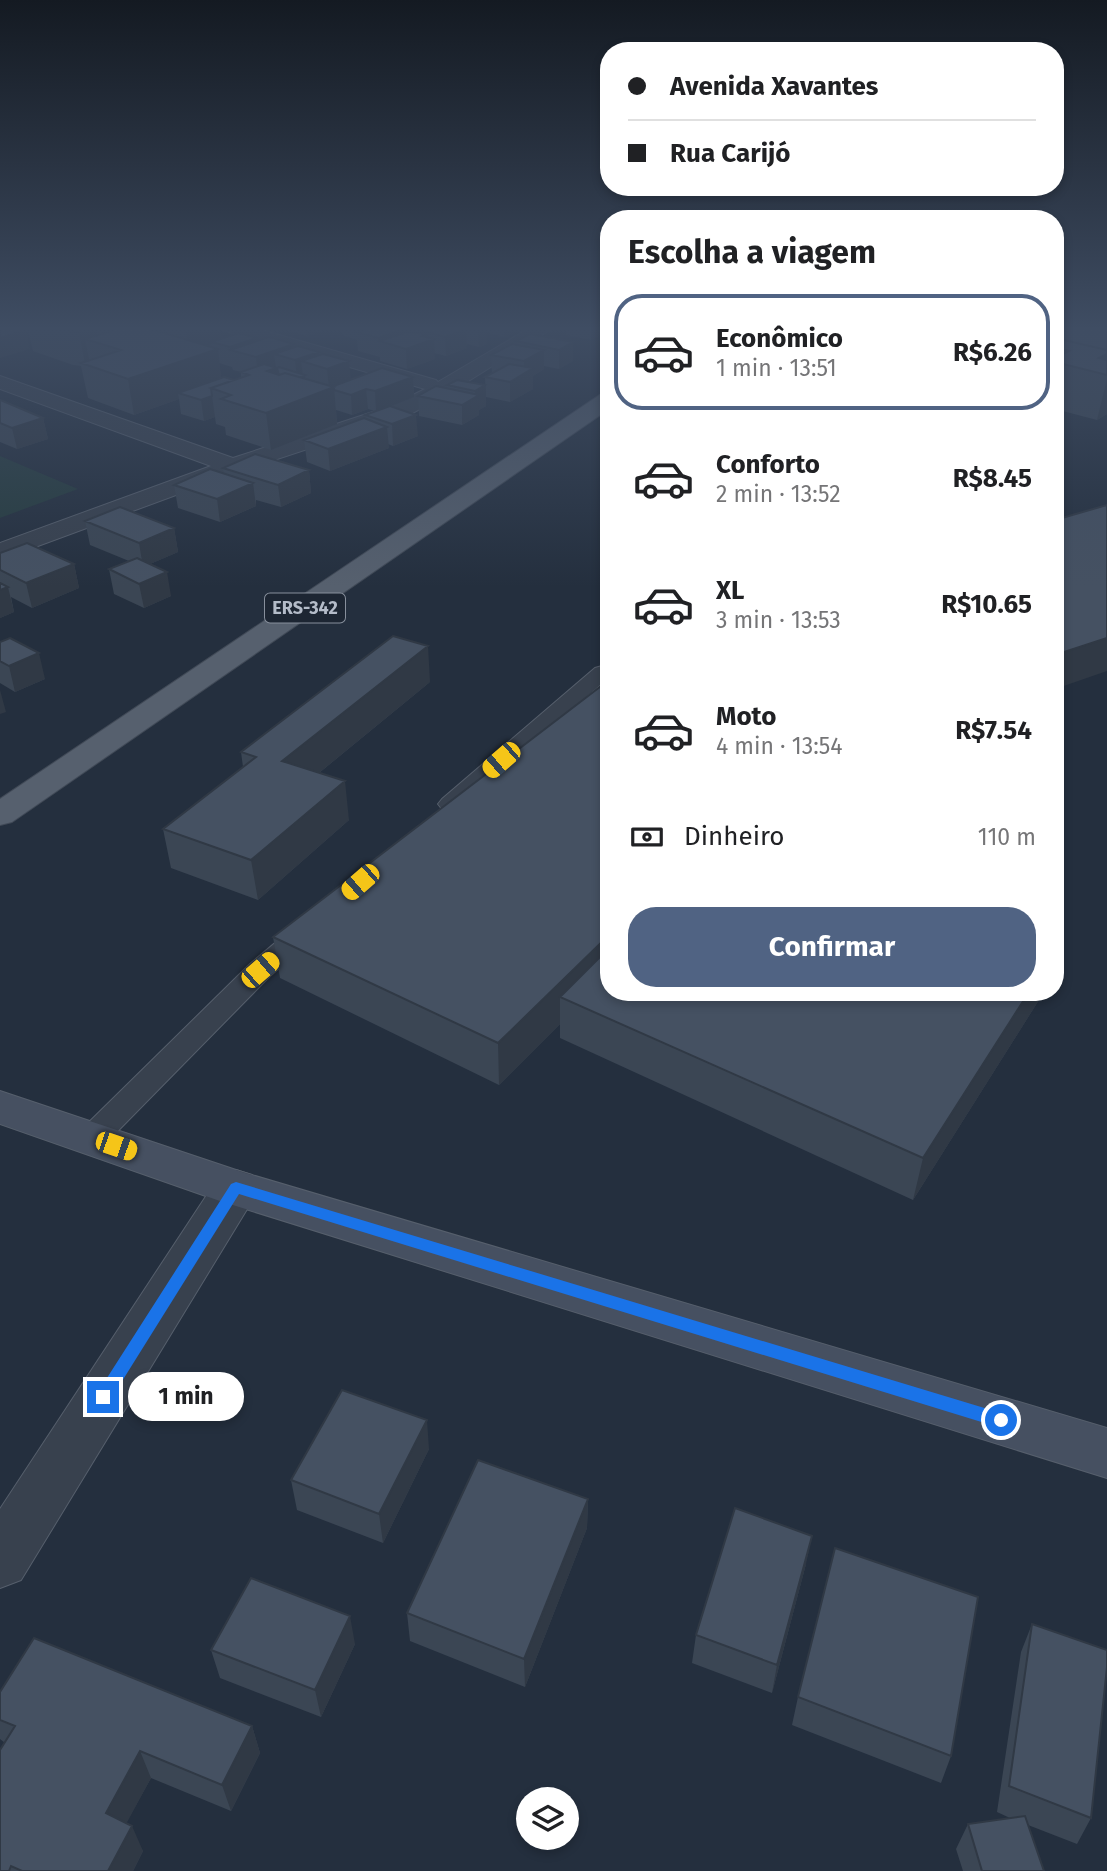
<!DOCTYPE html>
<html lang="pt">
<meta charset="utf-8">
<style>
:root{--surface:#fff;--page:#f6f6f6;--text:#202124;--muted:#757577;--line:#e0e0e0;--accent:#506383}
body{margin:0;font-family:"Fira Sans",sans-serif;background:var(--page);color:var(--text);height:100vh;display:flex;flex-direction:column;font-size:26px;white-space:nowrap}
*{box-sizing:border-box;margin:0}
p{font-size:23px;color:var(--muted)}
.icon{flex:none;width:38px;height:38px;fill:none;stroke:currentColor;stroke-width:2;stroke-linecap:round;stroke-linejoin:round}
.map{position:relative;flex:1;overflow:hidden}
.sheet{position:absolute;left:600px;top:210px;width:464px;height:791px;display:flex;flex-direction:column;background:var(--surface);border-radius:28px;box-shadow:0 4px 10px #0003}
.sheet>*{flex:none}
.banner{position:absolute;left:600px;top:42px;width:464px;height:154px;border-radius:28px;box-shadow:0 4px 10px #0003;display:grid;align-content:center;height:154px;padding:0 28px;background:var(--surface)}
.fabs{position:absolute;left:516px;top:1787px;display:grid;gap:14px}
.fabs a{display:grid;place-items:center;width:63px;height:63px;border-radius:50%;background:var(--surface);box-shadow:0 4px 10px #0003;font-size:35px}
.end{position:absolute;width:32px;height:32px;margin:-16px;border:9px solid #1a73e8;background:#fff;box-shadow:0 0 0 4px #fff}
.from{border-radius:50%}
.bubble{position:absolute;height:49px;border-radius:24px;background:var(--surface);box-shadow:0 4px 10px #0003;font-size:23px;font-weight:700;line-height:49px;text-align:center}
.car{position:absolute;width:21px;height:42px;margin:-21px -10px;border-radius:9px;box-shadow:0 0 5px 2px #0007;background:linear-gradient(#f5c518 24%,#345 0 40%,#f5c518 0 76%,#345 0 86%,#f5c518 0)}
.banner b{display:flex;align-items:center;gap:24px;height:66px;font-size:26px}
.banner b+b{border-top:2px solid var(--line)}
.banner i{width:18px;height:18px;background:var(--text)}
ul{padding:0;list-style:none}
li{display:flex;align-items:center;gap:21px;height:116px;margin:0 14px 10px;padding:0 14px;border:4px solid transparent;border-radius:28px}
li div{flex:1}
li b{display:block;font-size:26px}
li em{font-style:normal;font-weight:700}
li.selected{border-color:var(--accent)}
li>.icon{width:63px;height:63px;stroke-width:1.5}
h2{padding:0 28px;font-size:32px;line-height:84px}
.pay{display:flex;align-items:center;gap:18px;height:77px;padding:0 28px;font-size:26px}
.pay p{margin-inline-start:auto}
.button{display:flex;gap:14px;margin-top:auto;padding:14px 28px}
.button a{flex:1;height:80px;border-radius:28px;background:var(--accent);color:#fff;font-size:28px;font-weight:700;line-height:80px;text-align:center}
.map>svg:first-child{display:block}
</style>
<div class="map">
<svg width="1107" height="1871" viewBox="0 0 1107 1871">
<rect width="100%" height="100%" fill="#242f3e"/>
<path fill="#263c3f" d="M 0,456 L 78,489 L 0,518 Z"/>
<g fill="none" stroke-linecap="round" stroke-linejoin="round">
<g stroke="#565f6c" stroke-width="2">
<path id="lane" d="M 609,664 L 609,677 L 458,809 L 442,809 L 438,804 L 442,799 L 595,668 Z
M 303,925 L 312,927 L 316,933 L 312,939 L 270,976 L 103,1146 L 92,1149 L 81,1146 L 77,1138 L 81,1130 L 250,964 L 294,927 Z"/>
</g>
<g stroke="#565f6c" stroke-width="2">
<path id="street" d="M 220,326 L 248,326 L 436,380 L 438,382 L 533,326 L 556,326 L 451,392 L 407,416 L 241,471 L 0,560 L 0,543 L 211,466 L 0,389 L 0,376 L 233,458 L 391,406 L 425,389 L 222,330 Z
M 236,1170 L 252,1175 L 259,1188 L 252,1201 L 21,1580 L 0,1588 L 0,1509 L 220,1175 Z"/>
</g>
<g stroke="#565f6c" stroke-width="2">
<path id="secondary" d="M 0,1091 L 245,1173 L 1107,1428 L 1107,1478 L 220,1201 L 0,1124 Z"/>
</g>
<g stroke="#414a57" stroke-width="2">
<path id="primary" d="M 609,393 L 609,409 L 12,822 L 0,825 L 0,799 L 601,394 Z"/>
</g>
<use href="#lane" fill="#38414e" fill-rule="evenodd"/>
<use href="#street" fill="#38414e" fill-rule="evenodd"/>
<use href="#secondary" fill="#465061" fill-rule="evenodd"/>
<use href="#primary" fill="#56606e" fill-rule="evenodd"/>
</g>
<path fill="#3b4654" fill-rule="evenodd" d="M 27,326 L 141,326 L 145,327 L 145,326 L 220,326 L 221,338 L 257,338 L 258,341 L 319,352 L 319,355 L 351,379 L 413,377 L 414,397 L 390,406 L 418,436 L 393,446 L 388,444 L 389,448 L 330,471 L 307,462 L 304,440 L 366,419 L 365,415 L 375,411 L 368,409 L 352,415 L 336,410 L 337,424 L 271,450 L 226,435 L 225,427 L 216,424 L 215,417 L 204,421 L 181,414 L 179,399 L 134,415 L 88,398 L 81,366 L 73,365 L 33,351 ZM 219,363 L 232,367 L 233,370 L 241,372 L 241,377 L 234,380 L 221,378 Z
M 284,326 L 337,326 L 307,336 L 284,329 Z
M 341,326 L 398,326 L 407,328 L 407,332 L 409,332 L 408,326 L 533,326 L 504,337 L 486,332 L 487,344 L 479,347 L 467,344 L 467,348 L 446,356 L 434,353 L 435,359 L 407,369 L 380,361 L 380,357 L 358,351 L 357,340 L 342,335 Z
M 566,326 L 606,326 L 606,332 L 591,340 L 566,335 Z
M 1055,326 L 1107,326 L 1107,414 L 1097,420 L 1055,409 Z
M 516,341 L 573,342 L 573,361 L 559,369 L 544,366 L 544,369 L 533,376 L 533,389 L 510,402 L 486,397 L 485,377 L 492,373 L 491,355 L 516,344 Z
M 447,385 L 485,385 L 486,406 L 479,410 L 479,415 L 462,425 L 419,416 L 418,396 L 447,388 Z
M 0,400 L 43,418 L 48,439 L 17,449 L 0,442 Z
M 223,468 L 309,470 L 311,493 L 281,507 L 256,500 L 256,506 L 220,522 L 178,508 L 174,485 L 224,474 Z
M 85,521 L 174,528 L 178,552 L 150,564 L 171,596 L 144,608 L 114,594 L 109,569 L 129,561 L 90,545 Z
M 0,553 L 74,564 L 79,588 L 32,608 L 11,597 L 14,612 L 0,618 Z
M 0,642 L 45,679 L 15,692 L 0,683 Z
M 430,682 L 319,773 L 349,820 L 258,900 L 171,868 L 163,829 L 243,767 L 241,752 Z
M 273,937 L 609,992 L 1044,992 L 913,1200 L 560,1038 L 560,1024 L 499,1085 L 280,978 Z
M 429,1449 L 383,1543 L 297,1510 L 291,1480 Z
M 588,1499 L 587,1528 L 525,1687 L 410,1641 L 407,1613 Z
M 806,1564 L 772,1693 L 692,1663 L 696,1635 Z
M 1032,1624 L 1091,1818 L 1077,1844 L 1028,1825 L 1044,1871 L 963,1871 L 956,1849 L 968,1824 L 1010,1818 L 997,1812 L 1021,1652 Z
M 355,1644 L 321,1717 L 220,1678 L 211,1650 Z
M 0,1692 L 252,1726 L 260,1753 L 231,1811 L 151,1778 L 126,1823 L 143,1851 L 133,1871 L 0,1871 L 5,1743 L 0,1739 Z
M 798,1697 L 951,1756 L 941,1783 L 792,1725 Z"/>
<path fill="#303945" d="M 206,326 L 220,326 L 222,340 L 211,342 L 212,344 L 189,351 L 186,332 Z
M 306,326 L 337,326 L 307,336 Z
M 359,326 L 395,326 L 360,333 Z
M 470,326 L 486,326 L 487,344 L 479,347 L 478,328 Z
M 504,326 L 533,326 L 504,337 Z
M 592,326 L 606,326 L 606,332 L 591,340 Z
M 96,327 L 99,343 L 85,339 L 90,364 L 85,364 L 79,332 Z
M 407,328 L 408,347 L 379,341 L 378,338 Z
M 466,329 L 467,348 L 446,356 L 445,337 Z
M 26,330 L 30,349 L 0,358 L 0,338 Z
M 428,334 L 429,341 L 434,339 L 435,359 L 407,369 L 406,349 L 422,336 Z
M 257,338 L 260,356 L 294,344 L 296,360 L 319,352 L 320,367 L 301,361 L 303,376 L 305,375 L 307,395 L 297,378 L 295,360 L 274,354 L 276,368 L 277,368 L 281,403 L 258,377 L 256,357 L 230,350 L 230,347 Z
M 573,342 L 573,361 L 559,369 L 559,350 Z
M 218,349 L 222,384 L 178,393 L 179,399 L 134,415 L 128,379 Z
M 544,350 L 544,369 L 533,376 L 533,389 L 510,402 L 510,382 L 524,374 L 524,361 Z
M 1107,354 L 1107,375 L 1099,358 Z
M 349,361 L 351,381 L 329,388 L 327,369 Z
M 413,377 L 414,397 L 376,412 L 375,391 Z
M 1107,379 L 1107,414 L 1097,420 Z
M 485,385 L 486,406 L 479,410 L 479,415 L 462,425 L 462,405 L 475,397 L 475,391 Z
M 334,387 L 337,424 L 271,450 L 266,413 Z
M 366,389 L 368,409 L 352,415 L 351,395 Z
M 212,396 L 215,417 L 204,421 L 201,400 Z
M 416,415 L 418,436 L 393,446 L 392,424 Z
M 43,418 L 48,439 L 17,449 L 12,428 Z
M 387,427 L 389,448 L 330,471 L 328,449 Z
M 309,470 L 311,493 L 281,507 L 278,485 Z
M 253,483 L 256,506 L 220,522 L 217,499 Z
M 174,528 L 178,552 L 143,567 L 139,543 Z
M 74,564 L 79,588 L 32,608 L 26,583 Z
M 167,572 L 171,596 L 144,608 L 139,584 Z
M 8,587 L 14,612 L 0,618 L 0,590 Z
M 1107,638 L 1107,671 L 1055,689 L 1055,655 Z
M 428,646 L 430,682 L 287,799 L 282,761 Z
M 39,653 L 45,679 L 15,692 L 9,666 Z
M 0,690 L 6,712 L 0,714 Z
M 345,781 L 349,820 L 258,900 L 251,860 Z
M 609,935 L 609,975 L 560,997 L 560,1024 L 499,1085 L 498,1043 Z
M 1029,992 L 1044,992 L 913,1200 L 923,1158 Z
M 427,1420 L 429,1449 L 383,1543 L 379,1514 Z
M 588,1499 L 587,1528 L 525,1687 L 524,1659 Z
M 812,1536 L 806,1564 L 772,1693 L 777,1665 Z
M 350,1616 L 355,1644 L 321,1717 L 315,1690 Z
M 252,1726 L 260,1753 L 231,1811 L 222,1785 Z
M 140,1751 L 151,1778 L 118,1839 L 106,1813 Z
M 132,1826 L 143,1851 L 133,1871 L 108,1871 Z"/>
<path fill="#455162" stroke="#303945" stroke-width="2" d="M 0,326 L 12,326 L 26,330 L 0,338 Z
M 50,326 L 141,326 L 218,349 L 128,379 L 81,363 L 121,350 L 85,339 L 111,331 L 96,327 L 79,332 L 67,331 Z
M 165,326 L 206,326 L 186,332 Z
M 374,326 L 398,326 L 407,328 L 378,338 L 356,332 Z
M 425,326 L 454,326 L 466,329 L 445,337 L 416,329 Z
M 1055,326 L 1107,326 L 1107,350 L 1055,338 Z
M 407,332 L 428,334 L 422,336 L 434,339 L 406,349 L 379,341 Z
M 239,333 L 257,338 L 230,347 L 211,342 Z
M 530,334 L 573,342 L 559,350 L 516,341 Z
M 269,337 L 294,344 L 256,357 L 230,350 Z
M 1055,338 L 1107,350 L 1107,354 L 1099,358 L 1107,360 L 1107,375 L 1055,362 L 1055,358 L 1069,351 L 1055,348 Z
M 512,344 L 544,350 L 524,361 L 491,355 Z
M 298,346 L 319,352 L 295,360 L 274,354 Z
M 323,354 L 349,361 L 327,369 L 301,361 Z
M 264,364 L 277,368 L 267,371 L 279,375 L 285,373 L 334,387 L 266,413 L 221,399 L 231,395 L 211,388 L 249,375 L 241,372 Z
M 509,364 L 533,368 L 510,382 L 485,377 Z
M 279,367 L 305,375 L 299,377 L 285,373 L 279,375 L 277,368 Z
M 382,368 L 413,377 L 375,391 L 366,389 L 351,395 L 334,390 L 334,387 L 331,387 Z
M 224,377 L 234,380 L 211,388 L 212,396 L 201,400 L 178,393 Z
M 457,380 L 485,385 L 475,391 L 447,385 Z
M 436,386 L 479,395 L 462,405 L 418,396 Z
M 0,400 L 43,418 L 12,428 L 0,423 Z
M 390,406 L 416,415 L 392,424 L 365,415 Z
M 364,418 L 387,427 L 328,449 L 304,440 Z
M 255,454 L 309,470 L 278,485 L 223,468 Z
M 210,469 L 253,483 L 217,499 L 174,485 Z
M 1107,505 L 1107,638 L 1055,655 L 1055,520 Z
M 120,507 L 174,528 L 139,543 L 85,521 Z
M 27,543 L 74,564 L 26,583 L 0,570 L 0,553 Z
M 137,558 L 167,572 L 139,584 L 109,569 Z
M 0,583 L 8,587 L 0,590 Z
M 393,636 L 428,646 L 282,761 L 345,781 L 251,860 L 163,829 L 256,757 L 241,752 Z
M 10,638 L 39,653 L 9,666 L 0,661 L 0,642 Z
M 609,680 L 609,935 L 498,1043 L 273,937 Z
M 609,948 L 609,992 L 1029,992 L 923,1158 L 560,997 Z
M 342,1390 L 427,1420 L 379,1514 L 291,1480 Z
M 478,1460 L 588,1499 L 524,1659 L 407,1613 Z
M 735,1508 L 812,1536 L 777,1665 L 696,1635 Z
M 835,1548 L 978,1597 L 951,1756 L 798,1697 Z
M 251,1578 L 350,1616 L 315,1690 L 211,1650 Z
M 1032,1624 L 1107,1650 L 1107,1667 L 1091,1818 L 1009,1786 Z
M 34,1638 L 252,1726 L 222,1785 L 140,1751 L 106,1813 L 132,1826 L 108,1871 L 22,1871 L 11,1866 L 9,1871 L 0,1871 L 0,1750 L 15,1726 L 0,1720 L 0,1692 Z
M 1025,1816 L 1044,1871 L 982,1871 L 968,1824 Z"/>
<linearGradient id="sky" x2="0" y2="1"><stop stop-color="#141a22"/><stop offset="0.56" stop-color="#3f4d63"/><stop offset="1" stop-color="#3f4d63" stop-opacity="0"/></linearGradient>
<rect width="1107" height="587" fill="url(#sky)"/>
<path fill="#1a73e8" d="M 236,1182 L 1001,1413 L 1007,1416 L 1009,1420 L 1007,1425 L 1001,1428 L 239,1194 L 109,1402 L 98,1402 L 95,1397 L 98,1392 L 231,1184 Z"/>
<g text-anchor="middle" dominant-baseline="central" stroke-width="5" stroke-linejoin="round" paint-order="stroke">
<rect fill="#1d2633" stroke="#878f9c" stroke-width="2" x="265" y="593.5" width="80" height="29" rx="5"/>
<g font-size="18" font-weight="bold" fill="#b4bcc9">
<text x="305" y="608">ERS-342</text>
</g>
</g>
</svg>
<div class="fabs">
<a><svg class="icon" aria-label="layers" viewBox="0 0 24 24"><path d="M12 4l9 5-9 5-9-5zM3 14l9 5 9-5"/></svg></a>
</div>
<i class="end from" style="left:1001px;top:1420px"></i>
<i class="end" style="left:103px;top:1397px"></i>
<div class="bubble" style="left:128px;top:1372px;width:116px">1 min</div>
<i class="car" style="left:501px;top:760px;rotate:229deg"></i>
<i class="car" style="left:360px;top:882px;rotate:229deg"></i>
<i class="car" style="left:260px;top:970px;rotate:49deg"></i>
<i class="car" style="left:116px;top:1146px;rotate:109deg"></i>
<div class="banner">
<b><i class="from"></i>Avenida Xavantes</b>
<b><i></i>Rua Carijó</b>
</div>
<section class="sheet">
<h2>Escolha a viagem</h2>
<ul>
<li class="selected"><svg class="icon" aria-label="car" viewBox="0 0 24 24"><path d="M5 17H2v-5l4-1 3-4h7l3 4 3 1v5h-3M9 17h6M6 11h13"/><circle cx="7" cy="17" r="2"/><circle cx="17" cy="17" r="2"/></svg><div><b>Econômico</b><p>1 min · 13:51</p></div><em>R$6.26</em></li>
<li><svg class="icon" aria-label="car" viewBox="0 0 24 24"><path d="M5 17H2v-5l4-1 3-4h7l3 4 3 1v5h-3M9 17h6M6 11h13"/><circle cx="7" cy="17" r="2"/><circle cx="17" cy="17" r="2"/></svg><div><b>Conforto</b><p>2 min · 13:52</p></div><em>R$8.45</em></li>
<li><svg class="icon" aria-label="car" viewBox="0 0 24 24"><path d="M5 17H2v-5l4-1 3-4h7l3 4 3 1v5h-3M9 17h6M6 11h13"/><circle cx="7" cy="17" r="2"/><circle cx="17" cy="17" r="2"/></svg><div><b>XL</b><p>3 min · 13:53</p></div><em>R$10.65</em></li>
<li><svg class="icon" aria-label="car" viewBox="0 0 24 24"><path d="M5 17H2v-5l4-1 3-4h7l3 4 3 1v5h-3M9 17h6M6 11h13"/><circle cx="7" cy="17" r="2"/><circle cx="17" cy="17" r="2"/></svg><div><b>Moto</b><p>4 min · 13:54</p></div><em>R$7.54</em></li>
</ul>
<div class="pay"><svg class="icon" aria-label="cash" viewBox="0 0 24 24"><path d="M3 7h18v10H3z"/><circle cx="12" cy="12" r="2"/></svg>Dinheiro<p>110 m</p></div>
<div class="button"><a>Confirmar</a></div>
</section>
</div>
